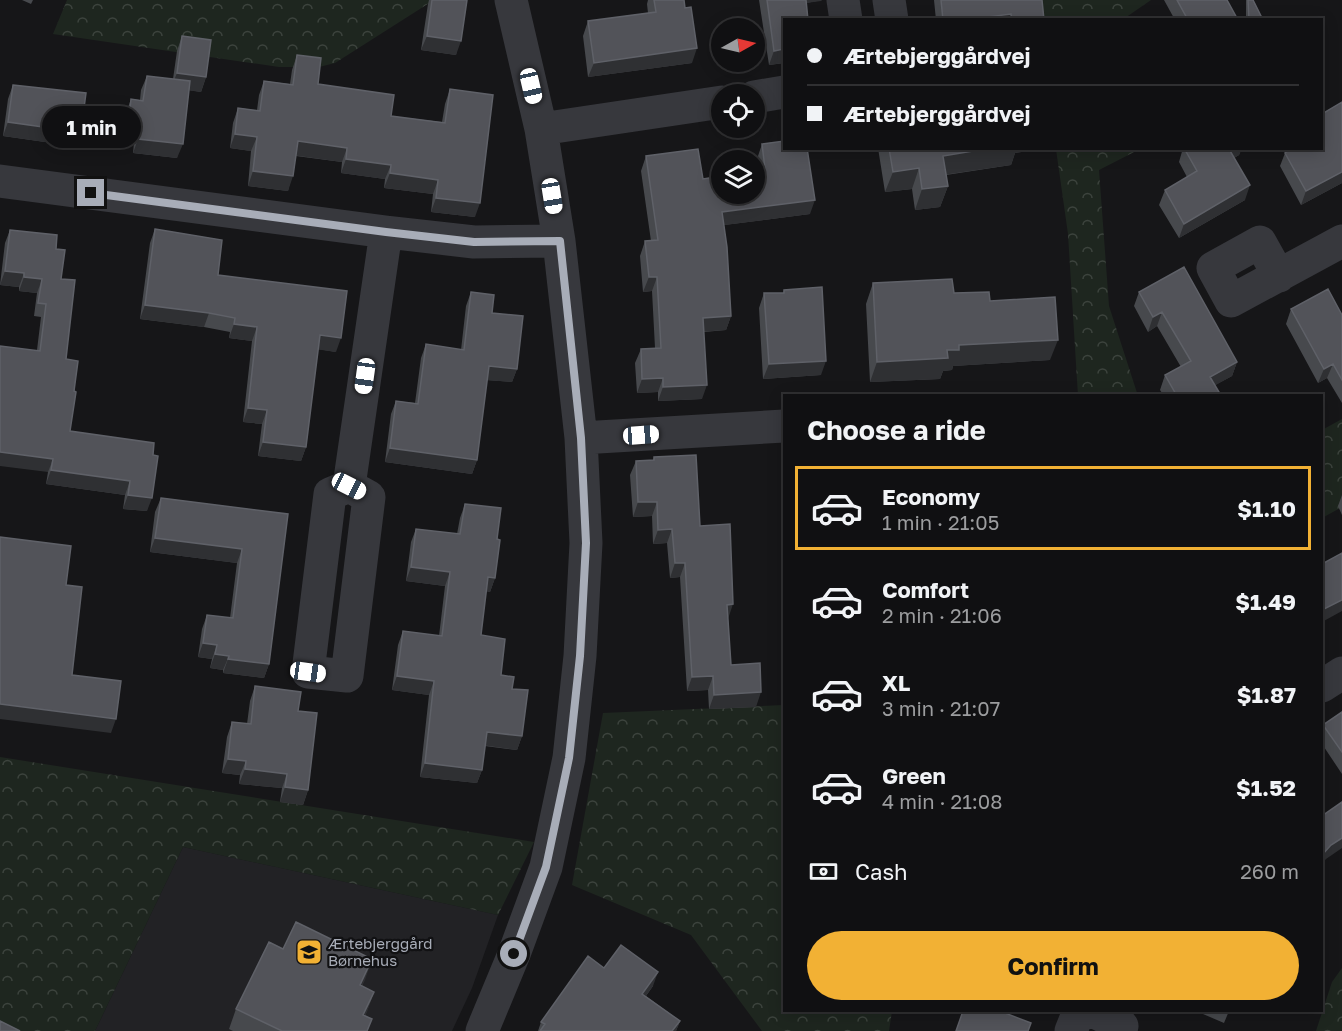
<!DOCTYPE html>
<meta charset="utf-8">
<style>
:root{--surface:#101012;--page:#19191b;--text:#f1f3f6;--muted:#9c9d9f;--line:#303032;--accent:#f2b134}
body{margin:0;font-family:"Golos Text",sans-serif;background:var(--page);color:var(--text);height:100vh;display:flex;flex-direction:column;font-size:22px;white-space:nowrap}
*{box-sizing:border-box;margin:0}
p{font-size:20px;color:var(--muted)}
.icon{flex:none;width:33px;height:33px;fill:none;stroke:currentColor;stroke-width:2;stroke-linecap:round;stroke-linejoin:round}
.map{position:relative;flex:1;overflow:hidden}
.drawer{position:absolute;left:783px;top:394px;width:540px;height:618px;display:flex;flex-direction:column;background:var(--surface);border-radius:0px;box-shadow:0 3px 15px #0003,0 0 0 2px var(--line)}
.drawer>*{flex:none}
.top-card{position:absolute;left:783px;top:18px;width:540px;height:132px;border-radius:0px;box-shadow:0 3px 15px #0003,0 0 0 2px var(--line);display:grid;align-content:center;height:132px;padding:0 24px;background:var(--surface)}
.needle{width:39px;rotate:82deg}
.controls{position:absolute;left:711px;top:18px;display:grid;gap:12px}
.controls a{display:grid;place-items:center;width:54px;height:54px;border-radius:50%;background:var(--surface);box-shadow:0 3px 15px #0003,0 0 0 2px var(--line);font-size:30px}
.end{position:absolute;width:27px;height:27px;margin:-14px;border:8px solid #a8adb8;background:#111;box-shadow:0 0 0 3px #111}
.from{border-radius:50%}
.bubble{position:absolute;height:42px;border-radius:21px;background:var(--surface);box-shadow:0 3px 15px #0003,0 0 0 2px var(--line);font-size:20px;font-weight:700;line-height:42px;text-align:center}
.car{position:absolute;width:18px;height:36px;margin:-18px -9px;border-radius:8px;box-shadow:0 0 4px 2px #0007;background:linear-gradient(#fff 24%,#345 0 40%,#fff 0 76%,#345 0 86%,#fff 0)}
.top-card b{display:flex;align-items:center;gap:21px;height:57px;font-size:22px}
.top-card b+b{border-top:2px solid var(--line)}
.top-card i{width:15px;height:15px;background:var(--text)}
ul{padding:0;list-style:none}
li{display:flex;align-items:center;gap:18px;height:84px;margin:0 12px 9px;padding:0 12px;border:3px solid transparent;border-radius:0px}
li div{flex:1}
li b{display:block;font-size:22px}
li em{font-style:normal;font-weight:700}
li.on{border-color:var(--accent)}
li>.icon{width:54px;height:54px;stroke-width:1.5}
h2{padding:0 24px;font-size:27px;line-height:72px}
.pay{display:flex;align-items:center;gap:15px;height:66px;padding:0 24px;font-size:22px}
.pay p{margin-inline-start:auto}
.button{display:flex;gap:12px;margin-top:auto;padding:12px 24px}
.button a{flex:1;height:69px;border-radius:36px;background:var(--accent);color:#111;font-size:24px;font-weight:700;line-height:69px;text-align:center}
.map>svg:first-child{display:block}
</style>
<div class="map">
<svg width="1342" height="1031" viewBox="0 0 1342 1031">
<defs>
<pattern id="park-crowns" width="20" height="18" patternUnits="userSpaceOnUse" patternTransform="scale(1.5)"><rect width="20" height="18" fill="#1e261f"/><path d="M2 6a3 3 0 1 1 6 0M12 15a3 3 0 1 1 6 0" fill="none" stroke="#3c433d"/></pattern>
</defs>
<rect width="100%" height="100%" fill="#161618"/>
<path fill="#222225" d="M 183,847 L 498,915 L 472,988 L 452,1031 L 95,1031 Z"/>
<path fill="url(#park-crowns)" d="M 67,0 L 434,0 L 335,63 L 319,67 L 279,67 L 53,34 Z
M 1037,0 L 1151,0 L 1122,20 L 1040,19 Z
M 1056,149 L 1140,149 L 1099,170 L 1109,306 L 1138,396 L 1078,396 L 1068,234 Z
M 1342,419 L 1342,507 L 1322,518 L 1322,430 Z
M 784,705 L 784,1011 L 892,1011 L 889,1031 L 762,1031 L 691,935 L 572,885 L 603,713 Z
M 0,757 L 534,842 L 498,915 L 183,847 L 95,1031 L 5,1031 L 0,1028 Z
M 1342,968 L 1342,1031 L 1316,1031 L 1332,982 Z"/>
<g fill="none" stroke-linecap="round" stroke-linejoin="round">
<path stroke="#37383d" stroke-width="33" d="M 843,0 L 846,20
M 889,0 L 892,20
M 754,97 L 784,92
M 541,129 L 722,102
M 0,181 L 386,232 L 474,242 L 559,241
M 1279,276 L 1260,242 L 1213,268 L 1231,301 L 1342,241
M 581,438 L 784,426
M 349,486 L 369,497 L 347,676 L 308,672 L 330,494 L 349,486 L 386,232
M 1322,686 L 1342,673
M 1093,1011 L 1122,1026 L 1120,1031
M 482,1031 L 514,954 L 546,867 L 569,758 L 580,656 L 586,543 L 581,438 L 559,241 L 541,129 L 511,0
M 1071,1031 L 1079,1011"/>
</g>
<path fill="#47494d" d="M 22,0 L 33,0 L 31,4 Z
M 429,0 L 467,0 L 456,55 L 421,50 L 428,4 Z
M 648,0 L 684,0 L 692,63 L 588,77 L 583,36 L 588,21 L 648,13 L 647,4 Z
M 759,0 L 822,0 L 806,3 L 784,20 L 784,63 L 769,65 Z
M 934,0 L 1042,0 L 1044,20 L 936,20 Z
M 1164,0 L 1227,0 L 1238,20 L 1175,20 Z
M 1246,0 L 1253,0 L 1263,20 L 1246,20 Z
M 182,36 L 206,77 L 201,92 L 189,90 L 177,158 L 133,153 L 134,143 L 122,141 L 126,113 L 131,99 L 140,100 L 141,90 L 147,76 L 173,79 L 177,51 Z
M 297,55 L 318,84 L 391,116 L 442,122 L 445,104 L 450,89 L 475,217 L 431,212 L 433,194 L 384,188 L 385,179 L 341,173 L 342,162 L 296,156 L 288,191 L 248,186 L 251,151 L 230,148 L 233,123 L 238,108 L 257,110 L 259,95 L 264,81 L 290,84 L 292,70 Z
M 13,85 L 82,123 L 76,137 L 62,136 L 59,144 L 3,136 L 8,99 Z
M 1342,102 L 1342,183 L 1301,205 L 1280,166 L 1285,153 L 1290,148 L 1322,148 Z
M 762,144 L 810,214 L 724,225 L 731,316 L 726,330 L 704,332 L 702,399 L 658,401 L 658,392 L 637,393 L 635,363 L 641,349 L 655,348 L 652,291 L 643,292 L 640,256 L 645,241 L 651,241 L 641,171 L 646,156 L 703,179 L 758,171 L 757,159 Z
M 878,148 L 1036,148 L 1036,150 L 1015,153 L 1011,165 L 946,175 L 948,186 L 940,207 L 915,210 L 912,189 L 885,192 Z
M 1183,148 L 1242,148 L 1239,155 L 1234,158 L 1245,200 L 1179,238 L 1159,205 L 1165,190 L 1187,177 L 1179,162 Z
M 155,229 L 218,275 L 336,352 L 318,349 L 306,447 L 301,461 L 258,456 L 262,424 L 243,422 L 252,341 L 229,338 L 230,332 L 204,327 L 140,319 L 150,243 Z
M 10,230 L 56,249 L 61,279 L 66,359 L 74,391 L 70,431 L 154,443 L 147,511 L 123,509 L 125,495 L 46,484 L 48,472 L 37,350 L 41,317 L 34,316 L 37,293 L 19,291 L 19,287 L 0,285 L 5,243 Z
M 873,283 L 954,293 L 990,301 L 1050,360 L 953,366 L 952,370 L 943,371 L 940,379 L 870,382 L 866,304 Z
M 784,290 L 821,375 L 763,379 L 759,308 L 764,293 L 783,293 Z
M 471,292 L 492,313 L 517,369 L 512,382 L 487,380 L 477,460 L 472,474 L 385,462 L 391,414 L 396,401 L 415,403 L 421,358 L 426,344 L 461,350 L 466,306 Z
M 1139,292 L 1237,362 L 1232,376 L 1215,385 L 1218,396 L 1164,396 L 1160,390 L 1165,375 L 1181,367 L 1157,326 L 1148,332 L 1134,306 Z
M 1291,309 L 1342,315 L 1342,403 L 1327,378 L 1318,383 L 1286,324 Z
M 654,457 L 700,526 L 728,617 L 731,665 L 756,707 L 709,709 L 708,690 L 687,691 L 680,577 L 670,578 L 667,543 L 653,544 L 652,516 L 633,517 L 630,475 L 636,461 L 653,460 Z
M 1342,495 L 1342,515 L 1338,506 Z
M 161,498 L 288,514 L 269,664 L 264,678 L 223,673 L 223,670 L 210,668 L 212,659 L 198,657 L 202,629 L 207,615 L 230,618 L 237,563 L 150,552 L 155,512 Z
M 465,504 L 497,539 L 495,578 L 490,592 L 486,591 L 481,635 L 501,675 L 512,689 L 522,736 L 517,750 L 485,746 L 482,770 L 477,783 L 420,777 L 429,695 L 392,690 L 398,645 L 403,631 L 439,636 L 445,586 L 406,581 L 411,542 L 416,529 L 457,534 L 460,518 Z
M 255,686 L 298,711 L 308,790 L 303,805 L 280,802 L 282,788 L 239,784 L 240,775 L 222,773 L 227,737 L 232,722 L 247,724 L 250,701 Z
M 1342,712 L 1342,774 L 1322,744 L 1322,729 L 1323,725 Z
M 283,949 L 372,959 L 362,986 L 374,992 L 365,1016 L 368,1031 L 233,1031 L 229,1029 L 236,1009 Z
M 604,968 L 653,986 L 646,996 L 680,1021 L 676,1031 L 538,1031 L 541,1022 Z
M 1196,1011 L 1229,1011 L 1224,1023 Z"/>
<path fill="#2f3033" d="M 801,0 L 822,0 L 821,1 L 799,4 Z
M 1011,14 L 1009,20 L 964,20 Z
M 427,36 L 461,41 L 456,55 L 421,50 Z
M 697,48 L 692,63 L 588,77 L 594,63 Z
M 784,49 L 784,63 L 769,65 L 774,51 Z
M 177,73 L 206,77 L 201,92 L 171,88 Z
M 65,121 L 82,123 L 76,137 L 62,136 L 59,144 L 3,136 L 8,122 Z
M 235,134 L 257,137 L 251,151 L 230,148 Z
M 138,139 L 183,144 L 177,158 L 133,153 Z
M 298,141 L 347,148 L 342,162 L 292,155 Z
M 991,148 L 1036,148 L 1036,150 L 1015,153 L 1011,165 L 936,176 L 943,156 Z
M 1230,148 L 1242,148 L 1239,155 L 1224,164 Z
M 346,159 L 391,165 L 385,179 L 341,173 Z
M 919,168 L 912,189 L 885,192 L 893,172 Z
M 253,171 L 293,176 L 288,191 L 248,186 Z
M 1342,172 L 1342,183 L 1301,205 L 1306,191 Z
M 390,173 L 438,180 L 433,194 L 384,188 Z
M 1250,185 L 1245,200 L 1179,238 L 1184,224 Z
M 948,186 L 940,207 L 915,210 L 922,189 Z
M 436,198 L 480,203 L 475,217 L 431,212 Z
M 815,200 L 810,214 L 717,226 L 722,212 Z
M 5,271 L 24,273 L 19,287 L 0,285 Z
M 24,277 L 42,279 L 37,293 L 19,291 Z
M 649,277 L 657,277 L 652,291 L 643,292 Z
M 145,305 L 209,313 L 204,327 L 140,319 Z
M 1162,312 L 1157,326 L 1148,332 L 1153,317 Z
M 731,316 L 726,330 L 698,332 L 703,318 Z
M 234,324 L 257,327 L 252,341 L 229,338 Z
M 320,335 L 341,338 L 336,352 L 315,349 Z
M 1058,340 L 1050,360 L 953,366 L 952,370 L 943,371 L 940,379 L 870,382 L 877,362 L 947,350 L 959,345 Z
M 826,361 L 821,375 L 763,379 L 769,364 Z
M 1237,362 L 1232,376 L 1205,391 L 1210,377 Z
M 1333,364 L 1327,378 L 1318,383 L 1324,369 Z
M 489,366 L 517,369 L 512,382 L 484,380 Z
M 663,378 L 658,392 L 637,393 L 642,379 Z
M 707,385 L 702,399 L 658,401 L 663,387 Z
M 248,408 L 267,410 L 262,424 L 243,422 Z
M 263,442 L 306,447 L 301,461 L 258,456 Z
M 390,448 L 477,460 L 472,474 L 385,462 Z
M 0,452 L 53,459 L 48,472 L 0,466 Z
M 51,470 L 130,481 L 125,495 L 46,484 Z
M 128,495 L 152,498 L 147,511 L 123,509 Z
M 638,502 L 657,502 L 652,516 L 633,517 Z
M 672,529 L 667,543 L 653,544 L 658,530 Z
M 155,538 L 242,549 L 237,563 L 150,552 Z
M 675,563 L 685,563 L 680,577 L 670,578 Z
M 411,567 L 450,572 L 445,586 L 406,581 Z
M 488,577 L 495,578 L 490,592 L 483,591 Z
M 1342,600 L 1342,611 L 1322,622 L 1322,610 Z
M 733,604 L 728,619 L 727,605 Z
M 203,643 L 217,645 L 212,659 L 198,657 Z
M 215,654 L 229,656 L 223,670 L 210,668 Z
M 228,659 L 269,664 L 264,678 L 223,673 Z
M 397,676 L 434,681 L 429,695 L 392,690 Z
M 713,676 L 708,690 L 687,691 L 692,677 Z
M 761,692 L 756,707 L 709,709 L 714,695 Z
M 0,704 L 116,719 L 111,733 L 0,719 Z
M 487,732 L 522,736 L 517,750 L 482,745 Z
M 228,759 L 246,761 L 240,775 L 222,773 Z
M 425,763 L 482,770 L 477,783 L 420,777 Z
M 245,769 L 287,774 L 282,788 L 239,784 Z
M 285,787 L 308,790 L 303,805 L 280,802 Z
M 1342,838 L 1342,848 L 1326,859 L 1322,864 L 1322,855 L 1331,845 Z
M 372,959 L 365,980 L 353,1006 L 360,985 Z
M 658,972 L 653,986 L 637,1008 L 642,994 Z
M 374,992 L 367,1012 L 358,1031 L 363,1015 Z
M 680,1021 L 676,1031 L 672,1031 Z"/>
<path fill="#525359" stroke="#5f6168" stroke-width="1.5" d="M 432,0 L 467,0 L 461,41 L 427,36 Z
M 654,0 L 684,0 L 685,8 L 691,7 L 697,48 L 594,63 L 588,21 L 656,12 Z
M 767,0 L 806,0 L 808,20 L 784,20 L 784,49 L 774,51 Z
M 941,0 L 1042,0 L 1044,20 L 1012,20 L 1011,14 L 964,20 L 943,20 Z
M 1177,0 L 1227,0 L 1238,20 L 1188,20 Z
M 1248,0 L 1253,0 L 1263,20 L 1249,20 Z
M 182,36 L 211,40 L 206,77 L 177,73 Z
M 297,55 L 321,58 L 318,84 L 394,95 L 391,116 L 445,123 L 450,89 L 493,95 L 480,203 L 436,198 L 438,180 L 390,173 L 391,165 L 346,159 L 347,148 L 298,141 L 293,176 L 253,171 L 257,137 L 235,134 L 238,108 L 260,111 L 264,81 L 293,85 Z
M 147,76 L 190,81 L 183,144 L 138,139 L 140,128 L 128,127 L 131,99 L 143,101 Z
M 13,85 L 86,93 L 82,123 L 65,121 L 64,130 L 8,122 Z
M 1342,102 L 1342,172 L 1306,191 L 1285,153 L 1292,148 L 1322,148 L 1322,114 Z
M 784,141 L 784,148 L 807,148 L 815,200 L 722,212 L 727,247 L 731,316 L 703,318 L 707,385 L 663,387 L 663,378 L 642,379 L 641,349 L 661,348 L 657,277 L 649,277 L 645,241 L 658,240 L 646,156 L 698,149 L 703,179 L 722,176 L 722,194 L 754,194 L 754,171 L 765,169 L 762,144 Z
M 889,148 L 991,148 L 943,156 L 948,186 L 922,189 L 919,168 L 893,172 Z
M 1184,148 L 1230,148 L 1229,149 L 1250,185 L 1184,224 L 1165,190 L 1197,171 Z
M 155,229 L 222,240 L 218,275 L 347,291 L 341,338 L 320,335 L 306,447 L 263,442 L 267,410 L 248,408 L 257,327 L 234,324 L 235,318 L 209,313 L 145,305 Z
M 10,230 L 57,235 L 56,249 L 65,250 L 61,279 L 75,280 L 66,359 L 78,361 L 74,391 L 76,392 L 70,431 L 154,443 L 153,455 L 158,456 L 152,498 L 128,495 L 130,481 L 51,470 L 53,459 L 0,452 L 0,346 L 40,351 L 46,304 L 38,303 L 42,279 L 24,277 L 24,273 L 5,271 Z
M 1184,267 L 1237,362 L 1210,377 L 1219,392 L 1216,394 L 1218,396 L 1177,396 L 1165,375 L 1191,361 L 1162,312 L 1153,317 L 1139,292 Z
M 952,279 L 954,293 L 989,292 L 990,301 L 1055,297 L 1058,340 L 959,345 L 959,350 L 947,350 L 948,358 L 877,362 L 873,283 Z
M 822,287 L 826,361 L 769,364 L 764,293 L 784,293 L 784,290 Z
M 1328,289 L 1342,315 L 1342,380 L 1333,364 L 1324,369 L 1291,309 Z
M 471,292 L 494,295 L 492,313 L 523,316 L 517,369 L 489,366 L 477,460 L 390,448 L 396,401 L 418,404 L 426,344 L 464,350 Z
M 696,455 L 700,526 L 730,524 L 733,604 L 727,605 L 731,665 L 760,663 L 761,692 L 714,695 L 713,676 L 692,677 L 685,563 L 675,563 L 672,529 L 658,530 L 657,502 L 638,502 L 636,461 L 654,460 L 654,457 Z
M 161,498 L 288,514 L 269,664 L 228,659 L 229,656 L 215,654 L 217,645 L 203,643 L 207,615 L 233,618 L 242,549 L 155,538 Z
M 465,504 L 501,508 L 497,539 L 500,540 L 495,578 L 488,577 L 481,635 L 505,639 L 501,675 L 514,677 L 512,689 L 528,690 L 522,736 L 487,732 L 482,770 L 425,763 L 434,681 L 397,676 L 403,631 L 442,636 L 450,572 L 411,567 L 416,529 L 460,534 Z
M 0,537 L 71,546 L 66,585 L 82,587 L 72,675 L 121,681 L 116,719 L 0,704 Z
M 1342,553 L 1342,600 L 1322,610 L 1322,564 Z
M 255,686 L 301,692 L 298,711 L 317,713 L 308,790 L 285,787 L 287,774 L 245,769 L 246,761 L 228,759 L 232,722 L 251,724 Z
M 1342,712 L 1342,752 L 1323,725 Z
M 1342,802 L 1342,838 L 1331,845 L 1322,855 L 1322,816 Z
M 296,922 L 372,959 L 360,985 L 374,992 L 363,1015 L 372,1019 L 367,1031 L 282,1031 L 236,1009 L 269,942 L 283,949 Z
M 621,945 L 658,972 L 642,994 L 680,1021 L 672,1031 L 540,1031 L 545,1024 L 541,1022 L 588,956 L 604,968 Z
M 963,1011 L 1005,1011 L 1005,1013 L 1031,1023 L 1028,1031 L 956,1031 Z
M 0,1021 L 20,1031 L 0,1031 Z"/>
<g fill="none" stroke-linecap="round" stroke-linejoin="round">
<path stroke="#a8adb8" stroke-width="8" d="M 91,193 L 386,232 L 474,242 L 560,241 L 581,438 L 586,543 L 580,656 L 569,758 L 546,867 L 514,954"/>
</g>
<defs>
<g id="school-square" transform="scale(1.35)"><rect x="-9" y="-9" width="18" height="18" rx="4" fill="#f2b134" stroke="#111113"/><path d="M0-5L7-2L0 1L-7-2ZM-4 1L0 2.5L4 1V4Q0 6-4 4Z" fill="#111"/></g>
</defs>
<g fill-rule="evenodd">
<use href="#school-square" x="309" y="952"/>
</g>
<g text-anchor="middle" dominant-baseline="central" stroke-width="4.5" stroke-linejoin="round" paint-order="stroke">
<g font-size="15" fill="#a8adb8" stroke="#111113" text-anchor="start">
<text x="328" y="943">Ærtebjerggård<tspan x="328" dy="17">Børnehus</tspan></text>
</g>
</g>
</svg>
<div class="controls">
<a><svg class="needle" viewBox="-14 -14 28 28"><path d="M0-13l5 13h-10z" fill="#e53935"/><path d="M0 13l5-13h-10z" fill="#9c9d9f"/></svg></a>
<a><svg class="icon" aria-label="locate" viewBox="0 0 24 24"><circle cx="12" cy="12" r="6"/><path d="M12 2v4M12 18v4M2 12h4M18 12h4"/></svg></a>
<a><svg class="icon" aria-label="layers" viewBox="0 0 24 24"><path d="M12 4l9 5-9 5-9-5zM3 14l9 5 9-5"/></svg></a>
</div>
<i class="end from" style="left:514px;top:954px"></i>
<i class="end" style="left:91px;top:193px"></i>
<div class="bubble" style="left:42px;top:106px;width:99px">1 min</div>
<i class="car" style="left:531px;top:86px;rotate:167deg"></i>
<i class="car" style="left:552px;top:196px;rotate:171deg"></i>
<i class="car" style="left:365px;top:376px;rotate:188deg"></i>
<i class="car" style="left:641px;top:435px;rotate:86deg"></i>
<i class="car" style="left:349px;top:486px;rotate:117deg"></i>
<i class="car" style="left:308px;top:672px;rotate:98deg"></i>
<div class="top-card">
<b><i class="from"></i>Ærtebjerggårdvej</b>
<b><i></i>Ærtebjerggårdvej</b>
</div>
<section class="drawer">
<h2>Choose a ride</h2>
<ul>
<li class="on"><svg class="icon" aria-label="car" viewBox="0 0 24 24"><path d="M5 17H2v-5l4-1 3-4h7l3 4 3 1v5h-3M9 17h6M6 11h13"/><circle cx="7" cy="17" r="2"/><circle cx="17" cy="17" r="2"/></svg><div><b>Economy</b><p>1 min · 21:05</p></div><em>$1.10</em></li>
<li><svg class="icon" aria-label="car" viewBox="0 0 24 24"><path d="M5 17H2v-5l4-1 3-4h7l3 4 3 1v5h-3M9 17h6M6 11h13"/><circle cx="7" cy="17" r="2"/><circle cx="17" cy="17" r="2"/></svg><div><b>Comfort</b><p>2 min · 21:06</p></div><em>$1.49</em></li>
<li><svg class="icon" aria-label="car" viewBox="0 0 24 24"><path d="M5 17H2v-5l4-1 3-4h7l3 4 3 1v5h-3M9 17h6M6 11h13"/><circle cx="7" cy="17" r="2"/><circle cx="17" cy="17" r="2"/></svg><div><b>XL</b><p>3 min · 21:07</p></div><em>$1.87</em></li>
<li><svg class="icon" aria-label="car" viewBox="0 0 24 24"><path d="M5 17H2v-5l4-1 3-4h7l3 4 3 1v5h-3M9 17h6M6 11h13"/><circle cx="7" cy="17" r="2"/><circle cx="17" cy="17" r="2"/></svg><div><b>Green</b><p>4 min · 21:08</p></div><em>$1.52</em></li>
</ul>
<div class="pay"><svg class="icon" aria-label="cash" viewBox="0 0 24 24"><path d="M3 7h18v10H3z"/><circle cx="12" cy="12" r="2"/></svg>Cash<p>260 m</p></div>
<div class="button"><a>Confirm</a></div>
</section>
</div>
